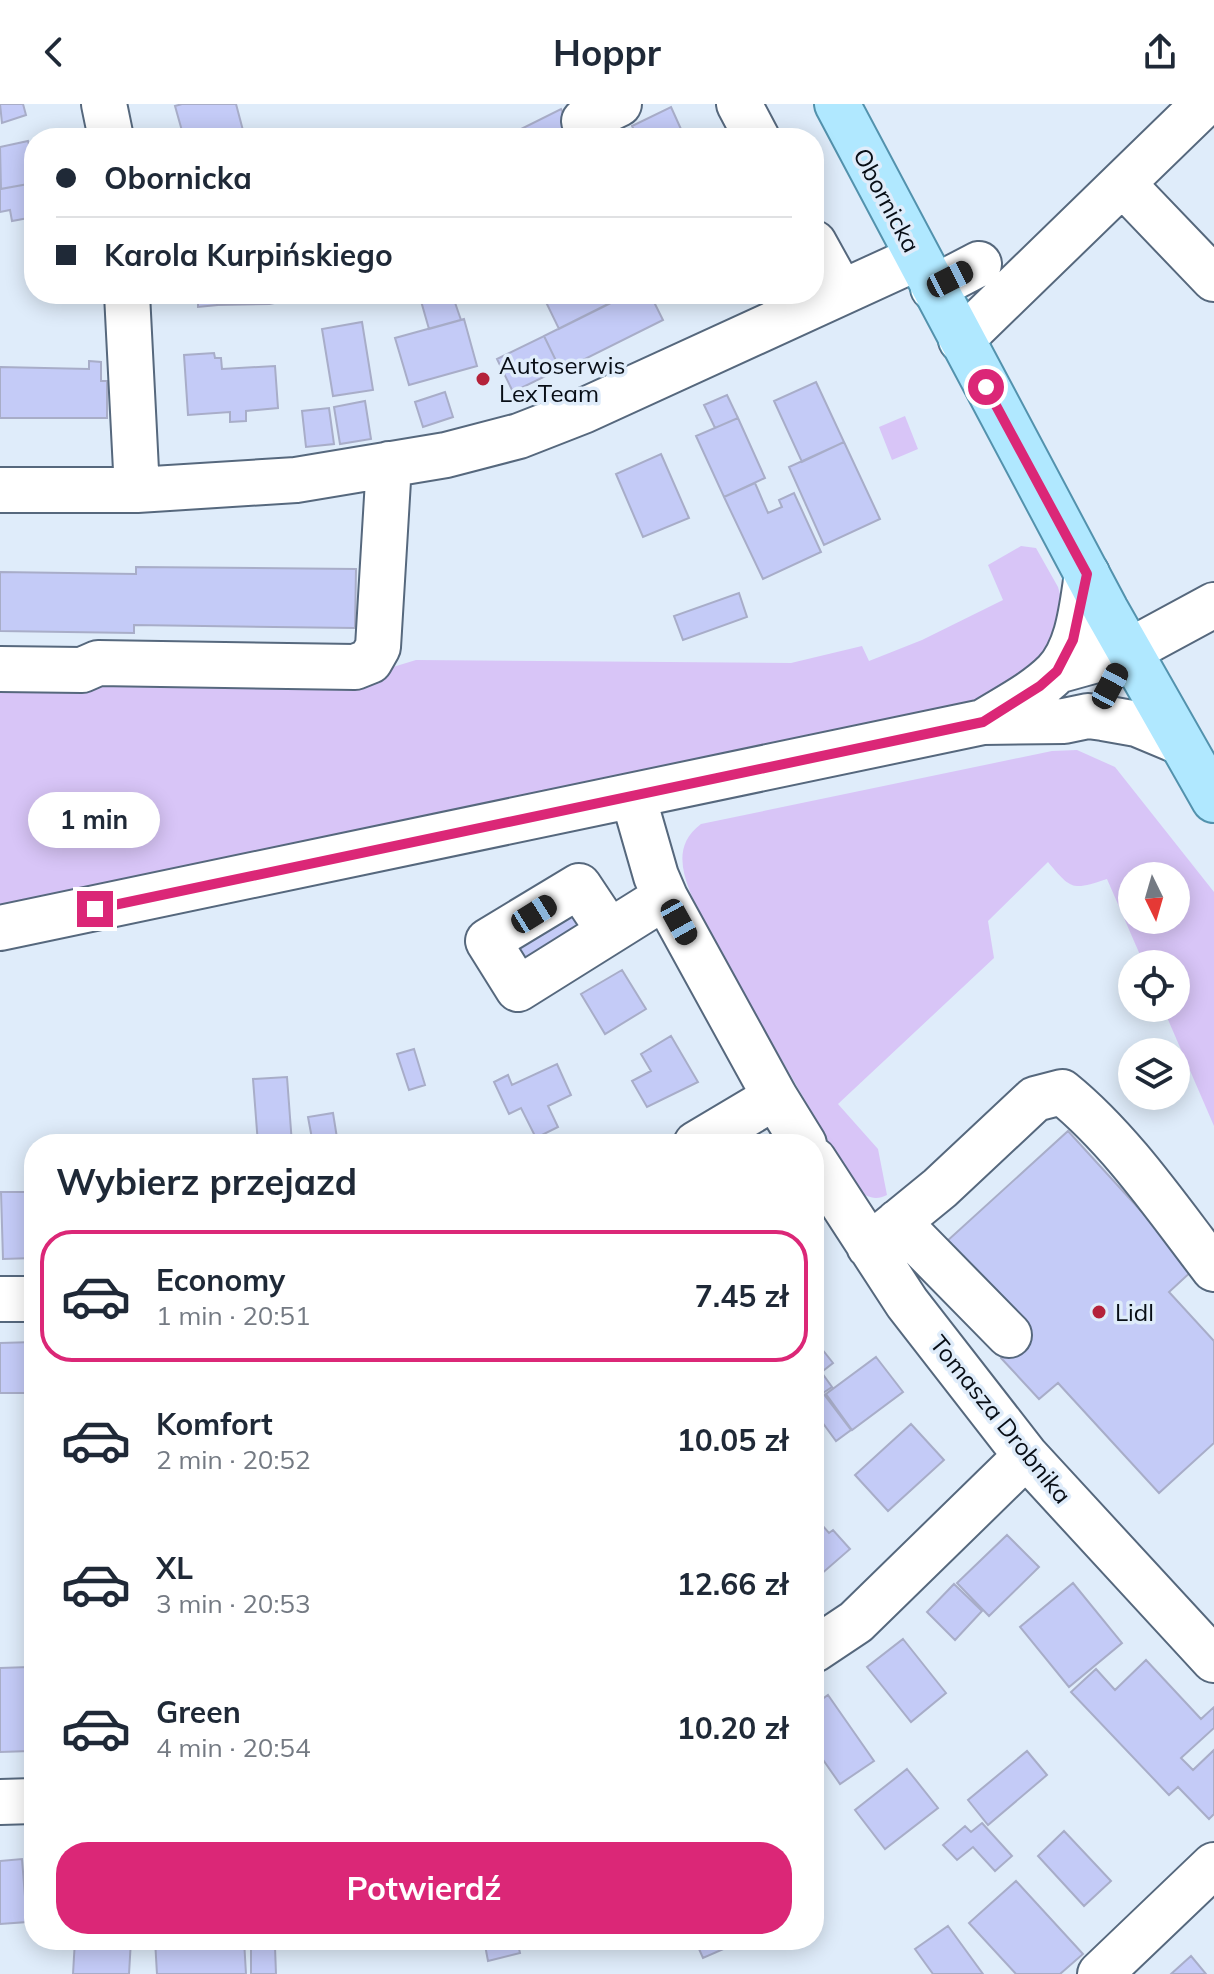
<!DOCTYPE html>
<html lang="pl">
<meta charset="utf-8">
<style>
:root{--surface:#fff;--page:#f2f2f3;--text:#1f2937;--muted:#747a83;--line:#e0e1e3;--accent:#db2777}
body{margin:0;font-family:Mulish,sans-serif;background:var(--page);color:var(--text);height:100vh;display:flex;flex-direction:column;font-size:30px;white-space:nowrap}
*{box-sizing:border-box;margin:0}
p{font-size:26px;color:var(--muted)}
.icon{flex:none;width:44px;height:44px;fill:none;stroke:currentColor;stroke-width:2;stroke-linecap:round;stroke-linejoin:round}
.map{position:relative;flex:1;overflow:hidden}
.drawer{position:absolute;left:24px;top:1030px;width:800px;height:816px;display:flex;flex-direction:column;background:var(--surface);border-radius:32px;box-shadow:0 4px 20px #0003}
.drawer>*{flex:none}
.hud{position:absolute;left:24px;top:24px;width:800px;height:176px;border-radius:32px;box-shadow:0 4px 20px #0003;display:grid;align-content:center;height:176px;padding:0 32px;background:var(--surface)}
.needle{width:52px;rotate:175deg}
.buttons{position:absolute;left:1118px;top:758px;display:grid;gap:16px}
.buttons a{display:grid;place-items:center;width:72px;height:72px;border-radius:50%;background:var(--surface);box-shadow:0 4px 20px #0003;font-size:40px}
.end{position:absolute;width:36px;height:36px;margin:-18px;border:10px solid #db2777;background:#fff;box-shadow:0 0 0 4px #fff}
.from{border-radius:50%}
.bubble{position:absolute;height:56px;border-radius:28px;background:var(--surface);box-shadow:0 4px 20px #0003;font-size:26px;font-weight:700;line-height:56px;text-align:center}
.car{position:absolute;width:24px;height:48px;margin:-24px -12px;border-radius:10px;box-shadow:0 0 6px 2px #0007;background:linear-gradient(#222 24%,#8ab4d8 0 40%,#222 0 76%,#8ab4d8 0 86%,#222 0)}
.hud b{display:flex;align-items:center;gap:28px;height:76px;font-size:30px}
.hud b+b{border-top:2px solid var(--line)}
.hud i{width:20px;height:20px;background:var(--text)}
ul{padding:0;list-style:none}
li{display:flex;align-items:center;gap:24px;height:132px;margin:0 16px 12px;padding:0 16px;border:4px solid transparent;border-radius:32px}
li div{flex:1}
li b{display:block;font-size:30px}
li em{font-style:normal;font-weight:700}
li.selected{border-color:var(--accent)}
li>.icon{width:72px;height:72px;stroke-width:1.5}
h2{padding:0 32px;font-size:36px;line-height:96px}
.cta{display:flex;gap:16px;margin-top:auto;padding:16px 32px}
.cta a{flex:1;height:92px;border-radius:32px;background:var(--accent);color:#fff;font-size:32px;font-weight:700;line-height:92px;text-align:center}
header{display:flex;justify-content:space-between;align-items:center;height:104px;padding:0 32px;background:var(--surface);font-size:36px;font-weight:700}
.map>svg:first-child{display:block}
</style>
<header><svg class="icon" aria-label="back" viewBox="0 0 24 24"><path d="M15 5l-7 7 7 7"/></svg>Hoppr<svg class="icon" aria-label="share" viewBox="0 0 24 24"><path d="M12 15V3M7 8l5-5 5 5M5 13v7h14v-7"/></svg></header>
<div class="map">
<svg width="1214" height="1870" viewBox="0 0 1214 1870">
<rect width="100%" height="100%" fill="#dfecfa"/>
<path fill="#d8c5f7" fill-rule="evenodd" d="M 905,312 L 918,345 L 892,356 L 879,323 Z
M 1021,442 L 1036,444 L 1058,483 L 1063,501 L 1052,549 L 986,596 L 0,806 L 0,578 L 357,574 L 416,556 L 791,559 L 862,542 L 869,557 L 922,536 L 1003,496 L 988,461 Z
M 1077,646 L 1115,663 L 1214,788 L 1214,1022 L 1163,904 L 1176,904 L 1176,860 L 1144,860 L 1107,775 C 1073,786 1072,787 1048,758 L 988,817 L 994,854 L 838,1000 L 878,1045 L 887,1091 C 875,1097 867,1093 856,1085 L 703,819 C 690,785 665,747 701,720 L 1052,647 ZM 1132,772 L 1176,772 L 1176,816 L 1132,816 Z"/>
<path fill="#c4cbf7" stroke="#a8adc8" stroke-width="2" d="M 0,0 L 23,0 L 26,11 L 2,19 Z
M 182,0 L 236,0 L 245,34 L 184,34 L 175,2 Z
M 671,3 L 685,34 L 638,34 L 632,22 Z
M 561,5 L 574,32 L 570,34 L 520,34 L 517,27 Z
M 28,37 L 30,44 L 34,43 L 34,79 L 1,85 L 0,43 Z
M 34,79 L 34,113 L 12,117 L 10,106 L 0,108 L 0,85 Z
M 198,190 L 216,190 L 217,201 L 198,203 Z
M 216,190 L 268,190 L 269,200 L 217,201 Z
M 268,190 L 316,190 L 316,191 L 269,200 Z
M 419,190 L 452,190 L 461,216 L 429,225 Z
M 553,190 L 626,190 L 627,191 L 559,225 L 544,194 Z
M 650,190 L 663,216 L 561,267 L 544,232 L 628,190 Z
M 464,215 L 477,262 L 409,281 L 395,234 Z
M 362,218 L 373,286 L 333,292 L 322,225 Z
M 544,232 L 560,265 L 513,288 L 497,255 Z
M 214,249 L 215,254 L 221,254 L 222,265 L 275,262 L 278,304 L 246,307 L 246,317 L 230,318 L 230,308 L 188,311 L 184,251 Z
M 89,257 L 101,258 L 101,277 L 107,277 L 107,314 L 0,314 L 0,263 L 89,265 Z
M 816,278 L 844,338 L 802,358 L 774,297 Z
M 445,288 L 453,313 L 423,323 L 415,298 Z
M 727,291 L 738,314 L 715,324 L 704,301 Z
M 365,297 L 371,335 L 340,340 L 334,303 Z
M 329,304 L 334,340 L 306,343 L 302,307 Z
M 738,314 L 765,374 L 724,393 L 696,332 Z
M 844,338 L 880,415 L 824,441 L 789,363 Z
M 661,350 L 689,414 L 643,433 L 616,370 Z
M 755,379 L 768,409 L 782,403 L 779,396 L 794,389 L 821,448 L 763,475 L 724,393 Z
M 136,463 L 356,465 L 355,524 L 134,521 L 134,529 L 0,527 L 0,468 L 136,470 Z
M 739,489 L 747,513 L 683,536 L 674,512 Z
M 576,794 L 597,828 L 529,870 L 508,836 Z
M 622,866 L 646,905 L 605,930 L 581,890 Z
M 671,932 L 698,978 L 647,1003 L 632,977 L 651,967 L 641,950 Z
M 414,945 L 425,981 L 409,986 L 397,950 Z
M 557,960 L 571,991 L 548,1002 L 558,1023 L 536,1034 L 521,1004 L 509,1010 L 494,978 L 508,971 L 512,981 Z
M 287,973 L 292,1040 L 258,1040 L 253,975 Z
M 333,1009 L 338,1040 L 313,1040 L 308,1013 Z
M 1068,1027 L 1194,1165 L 1169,1188 L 1214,1237 L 1214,1339 L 1159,1389 L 1058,1279 L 1039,1295 L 1001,1254 L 1029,1229 L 946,1138 Z
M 1,1088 L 34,1088 L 34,1154 L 3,1155 Z
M 814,1235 L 833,1259 L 814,1274 Z
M 34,1238 L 34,1289 L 0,1289 L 0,1239 Z
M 876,1253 L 903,1288 L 852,1326 L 826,1290 Z
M 822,1269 L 832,1283 L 823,1289 L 851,1326 L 836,1337 L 814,1307 L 814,1276 Z
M 911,1320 L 944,1356 L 888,1407 L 855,1371 Z
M 814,1412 L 829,1429 L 833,1426 L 850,1445 L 819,1472 L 814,1467 Z
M 1007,1431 L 1039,1463 L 989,1512 L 957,1479 Z
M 1073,1479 L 1122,1539 L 1069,1583 L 1020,1523 Z
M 954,1480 L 982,1507 L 955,1536 L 927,1508 Z
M 903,1535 L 946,1589 L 911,1618 L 867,1563 Z
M 1146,1556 L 1201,1615 L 1214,1603 L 1214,1624 L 1181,1654 L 1193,1666 L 1214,1646 L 1214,1710 L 1209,1715 L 1178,1683 L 1169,1691 L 1071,1588 L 1096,1565 L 1115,1586 Z
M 29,1563 L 30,1647 L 0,1648 L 0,1564 Z
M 828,1591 L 874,1657 L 840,1680 L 814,1643 L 814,1601 Z
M 1027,1647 L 1047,1671 L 988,1721 L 968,1696 Z
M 907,1665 L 938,1704 L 885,1745 L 855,1706 Z
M 982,1719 L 1012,1752 L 995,1767 L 973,1743 L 957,1756 L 943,1741 L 965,1722 L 971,1728 Z
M 1064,1727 L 1111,1777 L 1084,1802 L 1038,1752 Z
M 22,1755 L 27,1818 L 0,1820 L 0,1757 Z
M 1016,1777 L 1083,1850 L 1060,1870 L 1016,1870 L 969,1819 Z
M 948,1822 L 983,1870 L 933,1870 L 915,1845 Z
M 75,1836 L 131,1836 L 129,1870 L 73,1870 Z
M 155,1836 L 244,1836 L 246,1870 L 157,1870 Z
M 251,1836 L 281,1836 L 281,1842 L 251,1844 Z
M 484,1836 L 517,1836 L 520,1849 L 488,1857 Z
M 695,1836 L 744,1836 L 703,1854 Z
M 275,1843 L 276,1870 L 251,1870 L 251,1844 Z
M 1191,1852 L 1206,1870 L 1171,1870 Z"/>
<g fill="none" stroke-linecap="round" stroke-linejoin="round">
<g stroke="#56687d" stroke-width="48">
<path id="minor" d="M 104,0 L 111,34
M 739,0 L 757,34
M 584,17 L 619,0
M 1123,80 L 1214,175
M 814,139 L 834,175
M 933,184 L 979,160
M 127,190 L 137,386
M 961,236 L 1204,0
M 0,386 L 137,386 L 296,376 L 446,351 L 519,332 L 583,307 L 917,154
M 0,565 L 82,566 L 98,559 L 355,563 L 370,557 L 378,543 L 389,360
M 1057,567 L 1129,547 L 1214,501
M 983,618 C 1007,603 1035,589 1055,569 C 1079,544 1082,502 1087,470
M 633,692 L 656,772 L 665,793 L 775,993 L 804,1040
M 0,824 L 983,618 L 1064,617 L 1088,612 L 1103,614 L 1137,620 L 1180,638
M 609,827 L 579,782 L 488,837 L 518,885 L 665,793
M 696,1040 L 775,993
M 814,1056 L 907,1199 L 1026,1352 L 1214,1556
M 898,1118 L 1009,1231
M 869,1142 L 940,1084 L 1035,995 L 1062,988 C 1121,1036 1167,1104 1214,1165
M 0,1195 L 34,1195
M 814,1546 L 856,1518 L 1026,1352
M 0,1698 L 34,1697
M 1100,1870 L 1214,1761"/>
</g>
<g stroke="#5392ad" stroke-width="48">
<path id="major" d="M 837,0 L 1106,506 L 1214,696"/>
</g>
<use href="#minor" stroke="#fff" stroke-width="44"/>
<use href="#major" stroke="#b0e8ff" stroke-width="44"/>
</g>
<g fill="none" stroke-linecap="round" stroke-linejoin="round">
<path stroke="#db2777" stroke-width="10" d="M 95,805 L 983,618 L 1040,582 L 1057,567 L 1073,536 L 1087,470 L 986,283"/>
</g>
<g fill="#b4223a" stroke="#dfecfa" stroke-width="3">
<circle cx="483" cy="275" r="8"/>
<circle cx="1099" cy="1208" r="8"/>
</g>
<g text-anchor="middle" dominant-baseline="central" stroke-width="7" stroke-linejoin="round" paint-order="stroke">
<g font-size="24" fill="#080e16" stroke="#dfecfa">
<text transform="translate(887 96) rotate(62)">Obornicka</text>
<text transform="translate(1001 1315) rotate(51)">Tomasza Drobnika</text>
</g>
<g font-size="24" fill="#080e16" stroke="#dfecfa" text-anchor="start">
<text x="499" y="261">Autoserwis<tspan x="499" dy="28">LexTeam</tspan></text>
<text x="1115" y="1208">Lidl</text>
</g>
</g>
</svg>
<div class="buttons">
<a><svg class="needle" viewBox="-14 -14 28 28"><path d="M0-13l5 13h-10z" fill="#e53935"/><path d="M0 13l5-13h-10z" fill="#747a83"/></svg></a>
<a><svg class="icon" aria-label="locate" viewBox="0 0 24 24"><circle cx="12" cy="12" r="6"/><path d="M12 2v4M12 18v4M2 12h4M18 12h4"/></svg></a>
<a><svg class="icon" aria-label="layers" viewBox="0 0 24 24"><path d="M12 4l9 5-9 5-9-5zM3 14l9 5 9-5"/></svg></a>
</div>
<i class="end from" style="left:986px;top:283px"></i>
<i class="end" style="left:95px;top:805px"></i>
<div class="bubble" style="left:28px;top:688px;width:132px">1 min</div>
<i class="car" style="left:950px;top:175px;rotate:63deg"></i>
<i class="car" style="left:1110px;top:582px;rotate:28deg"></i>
<i class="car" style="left:534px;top:810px;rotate:58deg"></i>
<i class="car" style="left:679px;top:818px;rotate:151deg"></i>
<div class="hud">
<b><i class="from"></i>Obornicka</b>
<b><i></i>Karola Kurpińskiego</b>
</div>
<section class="drawer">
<h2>Wybierz przejazd</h2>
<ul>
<li class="selected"><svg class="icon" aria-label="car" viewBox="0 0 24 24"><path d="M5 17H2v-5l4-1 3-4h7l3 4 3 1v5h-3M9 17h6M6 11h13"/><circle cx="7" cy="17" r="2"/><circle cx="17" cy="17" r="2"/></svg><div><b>Economy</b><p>1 min · 20:51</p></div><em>7.45 zł</em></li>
<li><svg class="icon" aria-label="car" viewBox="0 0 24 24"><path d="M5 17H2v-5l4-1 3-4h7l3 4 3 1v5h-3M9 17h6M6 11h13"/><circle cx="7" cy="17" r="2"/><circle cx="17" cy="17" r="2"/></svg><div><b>Komfort</b><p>2 min · 20:52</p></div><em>10.05 zł</em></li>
<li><svg class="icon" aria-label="car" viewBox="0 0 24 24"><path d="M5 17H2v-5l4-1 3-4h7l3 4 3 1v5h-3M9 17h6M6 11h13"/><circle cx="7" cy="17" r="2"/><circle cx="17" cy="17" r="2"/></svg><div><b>XL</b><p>3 min · 20:53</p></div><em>12.66 zł</em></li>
<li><svg class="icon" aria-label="car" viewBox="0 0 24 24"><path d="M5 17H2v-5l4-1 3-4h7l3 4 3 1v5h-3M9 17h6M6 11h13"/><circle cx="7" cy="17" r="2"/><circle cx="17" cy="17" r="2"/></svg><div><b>Green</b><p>4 min · 20:54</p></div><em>10.20 zł</em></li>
</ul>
<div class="cta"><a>Potwierdź</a></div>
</section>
</div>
